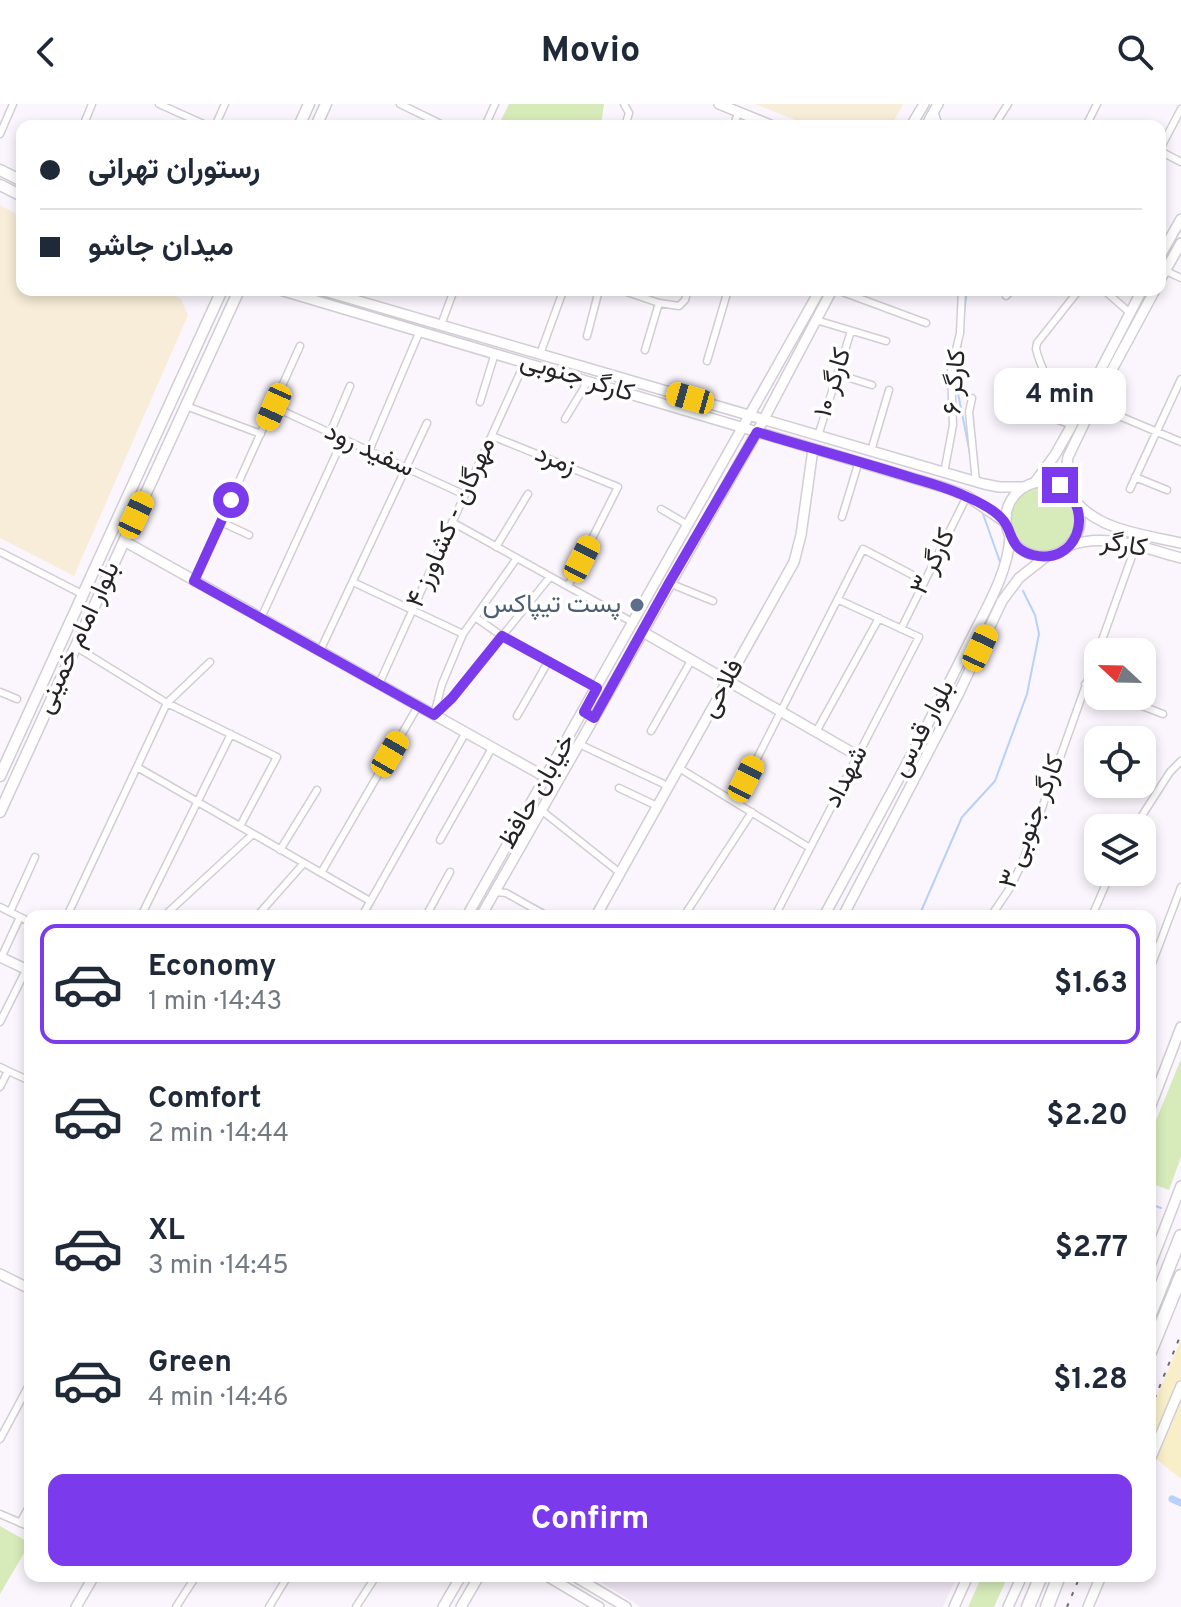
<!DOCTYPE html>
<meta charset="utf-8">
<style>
:root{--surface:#fff;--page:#f2f2f3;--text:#1f2937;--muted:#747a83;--line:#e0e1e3;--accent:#7c3aed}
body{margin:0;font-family:Overpass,Vazirmatn,sans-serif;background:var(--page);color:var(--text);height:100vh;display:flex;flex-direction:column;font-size:30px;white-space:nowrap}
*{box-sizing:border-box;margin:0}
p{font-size:26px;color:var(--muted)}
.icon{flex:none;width:44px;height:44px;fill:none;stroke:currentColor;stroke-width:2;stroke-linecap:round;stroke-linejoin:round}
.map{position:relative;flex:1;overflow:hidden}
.side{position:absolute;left:24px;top:806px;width:1132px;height:672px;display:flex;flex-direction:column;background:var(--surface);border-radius:16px;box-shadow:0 4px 12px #0003}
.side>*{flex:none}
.guide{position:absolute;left:16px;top:16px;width:1150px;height:176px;border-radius:16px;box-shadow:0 4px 12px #0003;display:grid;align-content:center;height:176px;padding:0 24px;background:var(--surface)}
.needle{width:52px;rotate:292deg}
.fabs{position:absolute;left:1084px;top:534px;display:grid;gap:16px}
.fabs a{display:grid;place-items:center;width:72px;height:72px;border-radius:16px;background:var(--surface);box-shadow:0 4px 12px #0003;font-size:40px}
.end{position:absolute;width:36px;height:36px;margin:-18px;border:10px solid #7c3aed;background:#fff;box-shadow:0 0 0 4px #fff}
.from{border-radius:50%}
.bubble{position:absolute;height:56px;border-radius:16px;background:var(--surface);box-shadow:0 4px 12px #0003;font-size:26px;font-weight:700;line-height:56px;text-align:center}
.car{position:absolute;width:24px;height:48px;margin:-24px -12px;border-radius:10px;box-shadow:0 0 6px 2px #0007;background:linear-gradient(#f5c518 24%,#345 0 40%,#f5c518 0 76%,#345 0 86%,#f5c518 0)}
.guide b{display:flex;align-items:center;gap:28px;height:76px;font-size:30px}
.guide b+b{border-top:2px solid var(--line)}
.guide i{width:20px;height:20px;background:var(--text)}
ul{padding:14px 0 0;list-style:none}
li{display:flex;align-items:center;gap:24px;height:120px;margin:0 16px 12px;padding:0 8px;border:4px solid transparent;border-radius:16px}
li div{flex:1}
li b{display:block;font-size:30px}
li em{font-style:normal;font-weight:700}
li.on{border-color:var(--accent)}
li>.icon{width:72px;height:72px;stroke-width:1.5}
.action{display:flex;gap:16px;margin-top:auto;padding:16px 24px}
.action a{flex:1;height:92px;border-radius:16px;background:var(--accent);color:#fff;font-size:32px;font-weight:700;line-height:92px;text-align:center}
header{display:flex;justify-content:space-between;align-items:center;height:104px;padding:0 24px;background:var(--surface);font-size:36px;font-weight:700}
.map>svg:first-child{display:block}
</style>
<header><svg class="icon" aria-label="back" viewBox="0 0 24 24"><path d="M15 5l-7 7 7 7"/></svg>Movio<svg class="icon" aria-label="search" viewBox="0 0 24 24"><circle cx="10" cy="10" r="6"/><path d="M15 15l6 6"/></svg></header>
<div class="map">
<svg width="1181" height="1503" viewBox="0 0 1181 1503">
<rect width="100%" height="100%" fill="#fbf6fd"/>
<path fill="#f7edd8" d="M 755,0 L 903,0 L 891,22 L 810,22 Z
M 0,101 L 22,113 L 22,186 L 164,186 L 181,195 L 188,211 L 74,472 L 0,434 Z"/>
<path fill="#f3eaf7" d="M 591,1472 L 957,1472 L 943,1503 L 641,1503 Z"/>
<path fill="#d7ebba" d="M 509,0 L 604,0 L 601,22 L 498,22 Z
M1011 415a32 32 0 1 1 64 0a32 32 0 1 1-64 0Z
M 1181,955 L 1181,1053 L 1169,1086 L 1150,1079 L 1150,1031 Z
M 0,1422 L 30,1439 L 0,1490 Z
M 982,1472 L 1008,1472 L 994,1503 L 968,1503 Z"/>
<path fill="#f8efc9" d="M 1181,1236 L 1181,1375 L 1150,1350 L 1150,1308 Z"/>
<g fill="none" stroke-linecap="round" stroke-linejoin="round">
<path stroke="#b7d1f8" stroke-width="2" d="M 964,209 L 967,186
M 961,239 L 956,279 L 971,355
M 982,407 L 1000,458
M 919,812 L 962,713 L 995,677 L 1027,590 L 1039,530 L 1035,511 L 1023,487
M 1150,1100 L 1161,1104"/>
<path stroke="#b7d1f8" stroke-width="7" d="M 1172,1395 L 1181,1399"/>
<g stroke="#d2cdd4" stroke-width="9">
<path id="street" d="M 159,0 L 208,22
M 400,0 L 445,22
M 624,0 L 629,9 L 625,22
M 934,7 L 939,22
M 83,22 L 92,0
M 215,22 L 225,0
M 485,22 L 495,0
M 690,22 L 690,21
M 734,22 L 738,8
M 994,22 L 1008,0
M 1086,22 L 1097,0
M 0,30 L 13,0
M 1160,45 L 1181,5
M 1160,47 L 1181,58
M 1166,167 L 1181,174
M 621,186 L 659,199 L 679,202 L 685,196 L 688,186
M 837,186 L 926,219
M 1104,186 L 1130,209
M 1006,192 L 1012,186
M 816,216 L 886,237
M 441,221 L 454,186
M 587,232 L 599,186
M 645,246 L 659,199
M 540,250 L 562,190
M 707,257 L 728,186
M 837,270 L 872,281
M 972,294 L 969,308 L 976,378
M 1006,297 L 1072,321
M 480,298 L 495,249
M 1093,301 L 1181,338
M 186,302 L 261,330
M 274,303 L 465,391
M 565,315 L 588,277
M 1059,316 C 1059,286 1042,272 1036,245 L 1037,239 L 1079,186
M 330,329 L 350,282
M 492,332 L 618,383 L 568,482
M 818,332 L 851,227
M 369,347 L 419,229
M 871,347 L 889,286
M 944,369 L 953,321 L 951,267 L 960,229 L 962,186
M 1135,373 L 1167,386
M 1130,385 L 1181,275
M 661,405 L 688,421
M 842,413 L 859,357
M 221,418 L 249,431
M 452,418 L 634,519
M 496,443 L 528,390
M 0,448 L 82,490
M 194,477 L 300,242
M 353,478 L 463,530 L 517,454
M 669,479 L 713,497
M 475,513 L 502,532 L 597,584
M 261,514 L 343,335
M 901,525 L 967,392
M 76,543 L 167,599 L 277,653 L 240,722
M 320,547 L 427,319
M 379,580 L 525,258
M 1085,580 L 1098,585
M 0,588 L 17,595
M 1116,592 L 1163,610
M 434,611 L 452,594 L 550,473
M 434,611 L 442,580 L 463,530
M 517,612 L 548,558
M 651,627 L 692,555
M 816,628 L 879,514
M 579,640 L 668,682
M 137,663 L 370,797
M 679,664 L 810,744
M 619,684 L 657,702
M 735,698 L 863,445 L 924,477
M 541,706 L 620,769
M 1134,724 L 1170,668 L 1181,657
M 440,736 L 492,644
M 280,746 L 317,686
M 321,769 L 418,602
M 495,788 L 506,789 L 547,812
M 0,803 L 30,818
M 10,808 L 35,753
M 67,812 L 167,599 L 210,558
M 141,812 L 231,630
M 164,812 L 253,730
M 257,812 L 304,759
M 362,812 L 466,628
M 426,812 L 450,768
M 684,812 L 752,708
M 775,812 L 919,533 L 839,496
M 991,812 L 1010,784 L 1023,757 L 1136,441
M 1092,812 L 1111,768
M 1,854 L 20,813
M 1150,865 L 1181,783
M 0,918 L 26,866
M 0,963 L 8,967 L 0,983
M 8,967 L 28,976 L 30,972
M 0,1335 L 30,1279
M 0,1410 L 30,1423
M 20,1419 L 30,1401
M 176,1503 L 196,1472
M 269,1503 L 288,1472
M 356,1503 L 376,1472"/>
</g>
<g stroke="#d2cdd4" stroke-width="12">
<path id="secondary" d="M 719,0 L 773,22
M 911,22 L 924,0
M 926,22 L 938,0
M 1160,152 L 1181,115
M 1160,176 L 1181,139
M 280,186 L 946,384 L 967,392 L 1005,418
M 321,186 L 984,380 L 999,383 L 1023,383
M1006 415a37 37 0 1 1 74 0a37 37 0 1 1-74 0Z
M 1035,378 L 1055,351 L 1072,321 L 1142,186
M 1070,388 L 1065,373 L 1068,353 L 1093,301 L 1155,186
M 1078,400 C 1103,427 1146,431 1181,439
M 124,437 L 547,674
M 1068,442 C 1106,428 1144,444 1181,454
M 643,528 L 858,652
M 467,812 L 820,186
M 481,812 L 757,328 L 832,186
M 596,812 L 794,458 L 801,431 L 813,345
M 824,812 C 873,722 923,633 968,541 C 984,508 1008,470 1010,433
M 843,812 L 958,591 L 1002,497 L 1019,474 L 1047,452
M 0,853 L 30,867
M 1150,1004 L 1181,923
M 1150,1162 L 1181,1082
M 0,1170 L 30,1185
M 1150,1356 L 1181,1282
M 547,1472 L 599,1503
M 574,1472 L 626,1503
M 76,1503 L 94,1472
M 443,1503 L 461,1472
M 461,1503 L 479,1472
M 954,1503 L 968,1472
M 1008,1503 L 1022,1472
M 1088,1503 L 1101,1472"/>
</g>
<g stroke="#d2cdd4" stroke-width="13">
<path id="primary" d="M 299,22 L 309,0
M 316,22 L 326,0
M 0,66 L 22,77
M 0,81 L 22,92
M 0,672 L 222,186
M 0,708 L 239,186"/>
</g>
<g stroke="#d2cdd4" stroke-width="15">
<path id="highway" d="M 1150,1210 L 1181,1132
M 1150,1248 L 1181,1172
M 1028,1503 L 1041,1472
M 1047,1503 L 1059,1472"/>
</g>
<use href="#street" stroke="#fff" stroke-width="6"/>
<use href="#secondary" stroke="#fff" stroke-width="9"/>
<use href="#primary" stroke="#fff" stroke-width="10"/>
<use href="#highway" stroke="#fff" stroke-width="12"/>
<path stroke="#706d71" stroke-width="2" stroke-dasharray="4 8" stroke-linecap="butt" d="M 1150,1306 L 1181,1230
M 1067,1503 L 1080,1472"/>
</g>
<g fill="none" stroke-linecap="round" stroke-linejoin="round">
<path stroke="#7c3aed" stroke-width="10" d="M 231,396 L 194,477 L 434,611 L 452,594 L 502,532 L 597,584 L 584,608 L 594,614 L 669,479 L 757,328 C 806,343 855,356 903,371 C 925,378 947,383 967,393 C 979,398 995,406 1003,416 C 1014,429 1008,444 1033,451 C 1076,462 1097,408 1060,381"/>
</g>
<circle fill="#5c6f8a" stroke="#fff" stroke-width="3" cx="637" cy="501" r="8"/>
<g text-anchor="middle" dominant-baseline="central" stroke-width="7" stroke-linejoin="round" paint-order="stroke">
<g font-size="26" fill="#252326" stroke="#fff">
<text transform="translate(577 274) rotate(17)">کارگر جنوبی</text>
<text transform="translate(956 278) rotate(-86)">کارگر ۶</text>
<text transform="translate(834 279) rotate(-73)">کارگر ۱۰</text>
<text transform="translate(369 347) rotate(25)">سفید رود</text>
<text transform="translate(555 357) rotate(22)">زمرد</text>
<text transform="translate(452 419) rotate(-66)">مهرگان - کشاورز ۴</text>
<text transform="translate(1124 442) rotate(9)">کارگر</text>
<text transform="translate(934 458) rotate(-64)">کارگر ۳</text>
<text transform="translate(79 534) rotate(-65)">بلوار امام خمینی</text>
<text transform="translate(723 585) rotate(-61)">فلاحی</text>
<text transform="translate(924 625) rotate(-62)">بلوار قدس</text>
<text transform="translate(847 673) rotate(-63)">شهداد</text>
<text transform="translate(538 688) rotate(-60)">خیابان حافظ</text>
<text transform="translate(1033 718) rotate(-69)">کارگر جنوبی ۳</text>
</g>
<g font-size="26" fill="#4e5e75" stroke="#fff" text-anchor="end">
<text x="621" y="501">پست تیپاکس</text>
</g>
</g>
</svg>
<div class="fabs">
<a><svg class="needle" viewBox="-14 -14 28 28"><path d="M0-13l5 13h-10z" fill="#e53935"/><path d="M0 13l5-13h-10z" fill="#747a83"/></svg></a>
<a><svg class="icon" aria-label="locate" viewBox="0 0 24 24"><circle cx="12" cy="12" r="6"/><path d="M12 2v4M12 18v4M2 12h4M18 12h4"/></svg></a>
<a><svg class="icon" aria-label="layers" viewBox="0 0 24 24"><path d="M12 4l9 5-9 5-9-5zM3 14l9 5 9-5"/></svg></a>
</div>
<i class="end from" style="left:231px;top:396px"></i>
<i class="end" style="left:1060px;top:381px"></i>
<div class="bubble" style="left:994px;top:264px;width:132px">4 min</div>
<i class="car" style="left:690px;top:294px;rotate:286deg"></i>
<i class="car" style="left:274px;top:303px;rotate:204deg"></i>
<i class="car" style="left:136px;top:411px;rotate:25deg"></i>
<i class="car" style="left:582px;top:455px;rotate:27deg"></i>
<i class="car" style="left:980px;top:544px;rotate:25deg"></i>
<i class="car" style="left:390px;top:650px;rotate:30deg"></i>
<i class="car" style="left:746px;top:675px;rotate:27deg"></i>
<div class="guide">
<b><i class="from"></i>رستوران تهرانی</b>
<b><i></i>میدان جاشو</b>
</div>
<section class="side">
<ul>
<li class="on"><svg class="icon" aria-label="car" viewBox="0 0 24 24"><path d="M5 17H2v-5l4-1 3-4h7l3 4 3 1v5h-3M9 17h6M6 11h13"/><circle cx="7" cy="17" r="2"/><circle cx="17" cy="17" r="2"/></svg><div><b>Economy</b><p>1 min · 14:43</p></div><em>$1.63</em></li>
<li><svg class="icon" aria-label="car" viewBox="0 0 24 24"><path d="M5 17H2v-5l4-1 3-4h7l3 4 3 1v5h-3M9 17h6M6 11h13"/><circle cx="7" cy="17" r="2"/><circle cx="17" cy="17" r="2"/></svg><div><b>Comfort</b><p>2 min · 14:44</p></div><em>$2.20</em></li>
<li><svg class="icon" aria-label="car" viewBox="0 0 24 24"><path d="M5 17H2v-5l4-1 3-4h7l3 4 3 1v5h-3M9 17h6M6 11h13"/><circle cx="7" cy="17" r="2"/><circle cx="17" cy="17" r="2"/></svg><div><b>XL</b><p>3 min · 14:45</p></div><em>$2.77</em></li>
<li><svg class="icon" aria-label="car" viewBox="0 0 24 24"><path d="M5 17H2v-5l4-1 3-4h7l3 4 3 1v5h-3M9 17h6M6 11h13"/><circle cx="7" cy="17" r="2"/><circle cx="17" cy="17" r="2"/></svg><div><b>Green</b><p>4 min · 14:46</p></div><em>$1.28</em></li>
</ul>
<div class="action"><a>Confirm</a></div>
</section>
</div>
